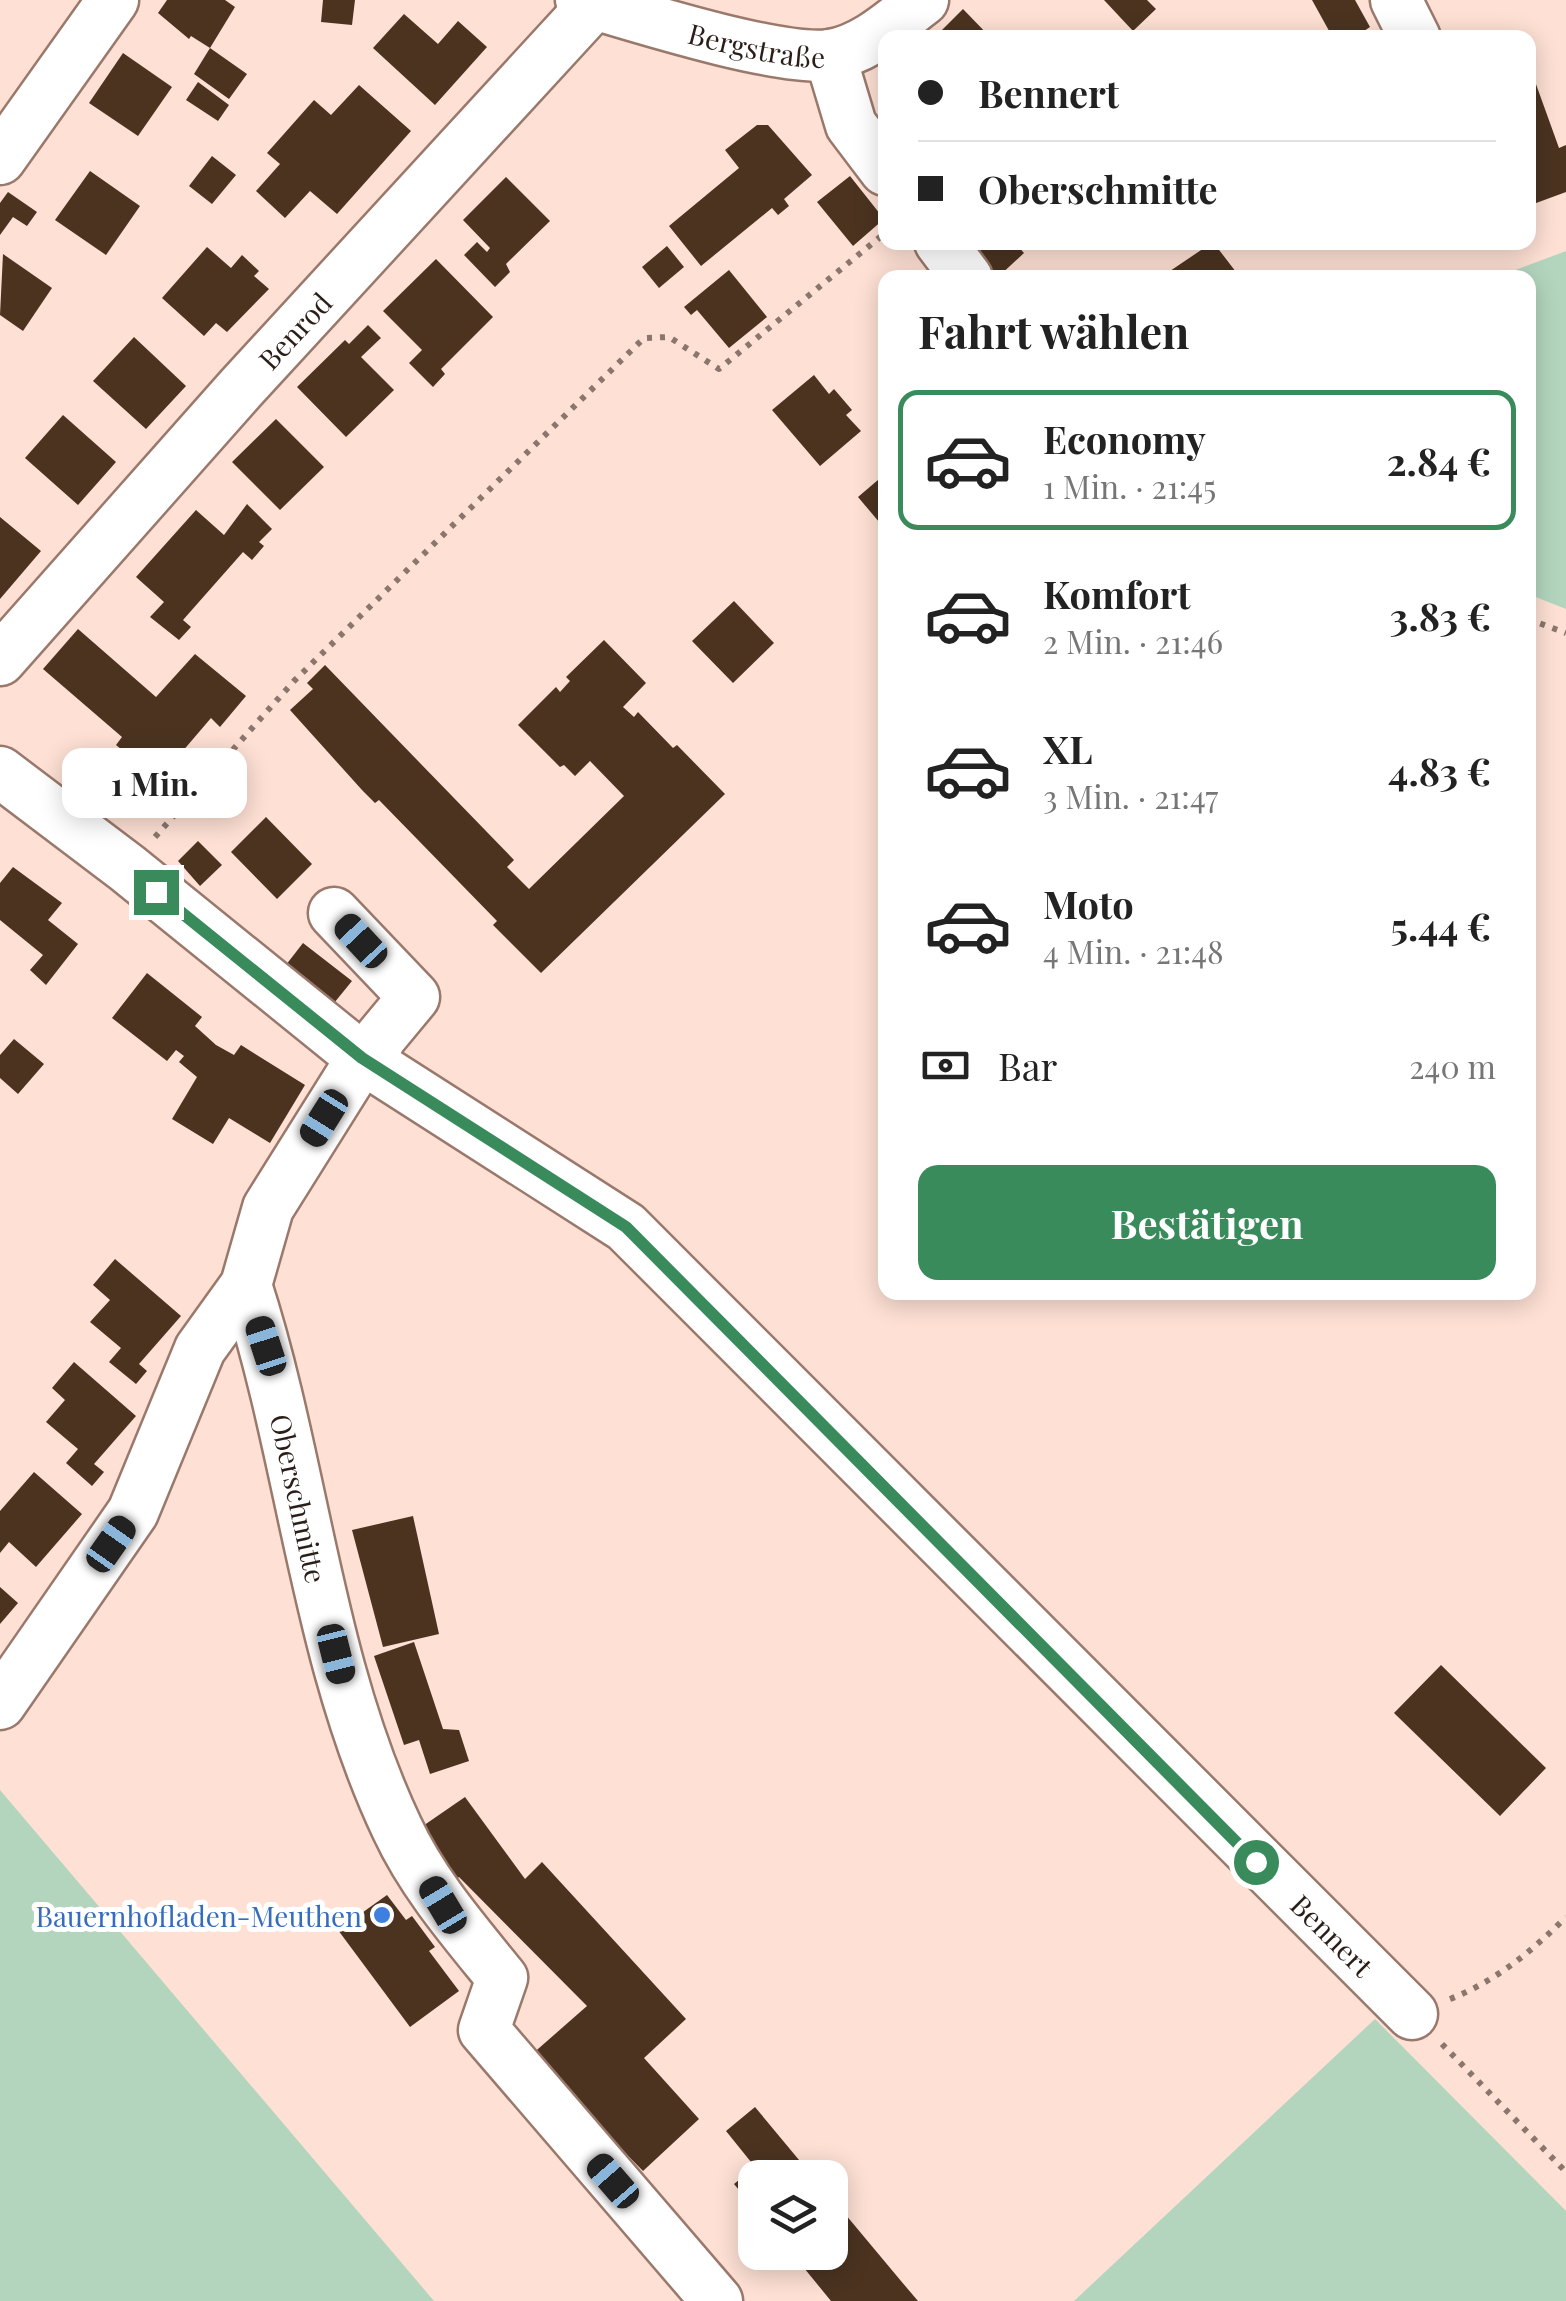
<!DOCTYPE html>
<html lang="de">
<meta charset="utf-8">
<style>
:root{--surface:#fff;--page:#f6f6f6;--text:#222;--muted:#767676;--line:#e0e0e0;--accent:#3a8b5c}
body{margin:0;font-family:"Playfair Display",serif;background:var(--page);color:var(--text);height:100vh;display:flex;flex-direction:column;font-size:38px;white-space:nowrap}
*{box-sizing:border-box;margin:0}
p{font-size:32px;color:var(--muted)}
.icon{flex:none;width:55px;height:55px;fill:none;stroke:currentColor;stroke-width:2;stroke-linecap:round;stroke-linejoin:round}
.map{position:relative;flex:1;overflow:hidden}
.panel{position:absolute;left:878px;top:270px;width:658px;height:1030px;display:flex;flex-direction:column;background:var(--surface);border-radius:20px;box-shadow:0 5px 25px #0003}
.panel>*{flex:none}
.banner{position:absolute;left:878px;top:30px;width:658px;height:220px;border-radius:20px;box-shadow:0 5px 25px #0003;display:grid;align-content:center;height:220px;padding:0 40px;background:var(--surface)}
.buttons{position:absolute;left:738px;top:2160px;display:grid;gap:20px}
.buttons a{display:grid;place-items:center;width:110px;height:110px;border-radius:20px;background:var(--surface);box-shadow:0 5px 25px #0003;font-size:50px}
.end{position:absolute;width:45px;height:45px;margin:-22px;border:12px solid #3a8b5c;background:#fff;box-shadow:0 0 0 5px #fff}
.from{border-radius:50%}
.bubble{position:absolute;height:70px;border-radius:20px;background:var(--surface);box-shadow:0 5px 25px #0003;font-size:32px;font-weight:700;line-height:70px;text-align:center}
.car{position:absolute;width:30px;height:60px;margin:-30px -15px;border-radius:12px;box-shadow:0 0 8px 2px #0007;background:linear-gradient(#222 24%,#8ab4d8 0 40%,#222 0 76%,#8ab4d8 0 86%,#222 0)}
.banner b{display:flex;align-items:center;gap:35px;height:95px;font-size:38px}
.banner b+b{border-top:2px solid var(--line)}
.banner i{width:25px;height:25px;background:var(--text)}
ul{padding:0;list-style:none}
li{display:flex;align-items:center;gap:30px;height:140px;margin:0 20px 15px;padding:0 20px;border:5px solid transparent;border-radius:20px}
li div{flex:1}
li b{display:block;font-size:38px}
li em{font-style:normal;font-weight:700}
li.current{border-color:var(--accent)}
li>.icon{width:90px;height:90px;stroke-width:1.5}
h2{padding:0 40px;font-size:45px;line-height:120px}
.pay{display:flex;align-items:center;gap:25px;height:110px;padding:0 40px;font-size:38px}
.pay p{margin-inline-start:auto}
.cta{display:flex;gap:20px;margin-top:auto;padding:20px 40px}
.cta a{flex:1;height:115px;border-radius:20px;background:var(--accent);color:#fff;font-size:40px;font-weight:700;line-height:115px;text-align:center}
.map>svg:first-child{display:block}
</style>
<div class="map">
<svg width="1566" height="2301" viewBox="0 0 1566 2301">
<rect width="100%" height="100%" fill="#fee0d4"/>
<path fill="#b3d5be" d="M 1566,251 L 1566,609 L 1528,594 L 1528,278 L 1497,277 Z
M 0,1790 L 434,2301 L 0,2301 Z
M 1375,2019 L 1566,2211 L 1566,2301 L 1074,2301 Z"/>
<path fill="#4b3320" d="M 167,0 L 225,0 L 235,7 L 210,48 L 247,74 L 229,99 L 194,74 L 210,48 L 191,36 L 189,39 L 158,13 Z
M 323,0 L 355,0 L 352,25 L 321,22 Z
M 1104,0 L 1147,0 L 1156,9 L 1133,31 Z
M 1312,0 L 1355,0 L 1370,27 L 1364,31 L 1368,38 L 1333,38 Z
M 963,9 L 991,38 L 934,38 Z
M 404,14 L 438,44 L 458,21 L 487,47 L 435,105 L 373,48 Z
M 123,53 L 172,87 L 138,136 L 89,103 Z
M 1528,62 L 1559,148 L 1566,145 L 1566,192 L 1528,206 Z
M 198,82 L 229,105 L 218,121 L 186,100 Z
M 359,85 L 411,131 L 337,214 L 310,191 L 285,218 L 256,191 L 280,164 L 267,153 L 314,100 L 331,115 Z
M 757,125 L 768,125 L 812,175 L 784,199 L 789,206 L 778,215 L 772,208 L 701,266 L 669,226 L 739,168 L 725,150 Z
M 212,156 L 236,175 L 212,204 L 189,186 Z
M 90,171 L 140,206 L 106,255 L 55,220 Z
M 850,176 L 884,219 L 853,246 L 817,202 Z
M 506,177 L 550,221 L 506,264 L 510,272 L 495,287 L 464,255 L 477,242 L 487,252 L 490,248 L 463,220 Z
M 8,192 L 37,212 L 27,226 L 13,217 L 0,235 L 0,203 Z
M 975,242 L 1014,242 L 1024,253 L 997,278 L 969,248 Z
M 1213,242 L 1236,272 L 1228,278 L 1174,278 L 1170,271 Z
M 667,246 L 684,267 L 659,288 L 642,267 Z
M 207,247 L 231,268 L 242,255 L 259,271 L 254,276 L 269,289 L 227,332 L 216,323 L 204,336 L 162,298 Z
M 3,254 L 52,288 L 23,331 L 0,315 Z
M 436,259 L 493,317 L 441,369 L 445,374 L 433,387 L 409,363 L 422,350 L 383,311 Z
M 729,270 L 767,317 L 729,348 L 697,310 L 691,315 L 684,307 Z
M 368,325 L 381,338 L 361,357 L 394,390 L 346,437 L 297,387 L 345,340 L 349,344 Z
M 134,337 L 186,386 L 146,429 L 93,381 Z
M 814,375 L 829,394 L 834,389 L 852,410 L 846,415 L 861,431 L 820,466 L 772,410 Z
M 63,415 L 116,462 L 78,505 L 25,458 Z
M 276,419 L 324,467 L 280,510 L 232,462 Z
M 885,474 L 885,529 L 858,497 Z
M 247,504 L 272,529 L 259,542 L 264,546 L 252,560 L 243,552 L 183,620 L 191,627 L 179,640 L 150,617 L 164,602 L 136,577 L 196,510 L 224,535 Z
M 0,517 L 41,551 L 0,599 Z
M 734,601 L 774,643 L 733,683 L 692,641 Z
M 78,629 L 156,697 L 195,654 L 246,696 L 220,727 L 211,718 L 158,780 L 116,745 L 122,737 L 43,669 Z
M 604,640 L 646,683 L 623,707 L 634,717 L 638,712 L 673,748 L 677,745 L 725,794 L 541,973 L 493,925 L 497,921 L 379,800 L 375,803 L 362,790 L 290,710 L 313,689 L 307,683 L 325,665 L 514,860 L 507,867 L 529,889 L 624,796 L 590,761 L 575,776 L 564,765 L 560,767 L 518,725 L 556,687 L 560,692 L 570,681 L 566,677 Z
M 266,817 L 312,864 L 277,899 L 231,852 Z
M 198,841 L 222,865 L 200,886 L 178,861 Z
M 13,867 L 62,903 L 48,920 L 78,944 L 46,985 L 30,970 L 43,955 L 0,920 L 0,883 Z
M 303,943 L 352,981 L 330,1008 L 282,970 Z
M 147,973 L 202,1017 L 195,1026 L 216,1045 L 234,1055 L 241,1045 L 305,1085 L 270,1143 L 229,1118 L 213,1144 L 172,1119 L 197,1077 L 179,1062 L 184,1056 L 176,1050 L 167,1061 L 112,1018 Z
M 14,1039 L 44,1064 L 18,1094 L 0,1078 L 0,1055 Z
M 115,1259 L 181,1316 L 139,1364 L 147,1371 L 136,1384 L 109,1362 L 121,1348 L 90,1322 L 110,1300 L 93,1285 Z
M 74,1362 L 136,1416 L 94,1464 L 104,1472 L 92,1486 L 66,1463 L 78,1449 L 46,1422 L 65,1400 L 52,1388 Z
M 34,1472 L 82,1514 L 36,1567 L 9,1542 L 0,1553 L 0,1511 Z
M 413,1516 L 439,1634 L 383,1647 L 352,1530 Z
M 0,1587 L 18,1603 L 0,1624 Z
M 414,1642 L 443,1729 L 459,1730 L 469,1761 L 430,1774 L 419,1740 L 404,1745 L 374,1656 Z
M 1441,1665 L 1546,1768 L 1500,1816 L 1394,1713 Z
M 465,1797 L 525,1879 L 542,1862 L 686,2019 L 644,2058 L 699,2119 L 643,2171 L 530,2056 L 587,2006 L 459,1877 L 455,1880 L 420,1828 Z
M 387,1895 L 406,1920 L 412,1916 L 435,1947 L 429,1951 L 459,1991 L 410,2027 L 338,1930 Z
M 755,2107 L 814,2178 L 755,2178 L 755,2209 L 734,2184 L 755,2167 L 726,2131 Z
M 830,2196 L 901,2281 L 918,2301 L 831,2301 L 791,2252 L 830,2252 Z"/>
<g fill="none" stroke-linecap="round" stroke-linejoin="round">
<g stroke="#9a796c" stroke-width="55">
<g id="minor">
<path id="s1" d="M 581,0 C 635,16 780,62 830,55 C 867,49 895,21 923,0"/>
<path d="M 1396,0 L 1415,38"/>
<path d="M 830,55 L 851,125 L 885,170"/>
<path d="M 0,159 L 113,0"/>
<path d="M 940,242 L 967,278"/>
<path id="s2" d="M 0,660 L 241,388 L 594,4"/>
<path id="s3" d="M 0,772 L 127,868 L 362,1058 L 626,1227 L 1412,2014"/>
<path d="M 334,913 L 414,997 L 380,1038 L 370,1063"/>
<path id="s4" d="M 246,1285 C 304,1464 316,1657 397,1828 C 423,1884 464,1931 502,1978 L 484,2030 L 717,2301"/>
<path d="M 0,1704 L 133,1512 L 200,1349 L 246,1285 L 268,1208 L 362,1058"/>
</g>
</g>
<path stroke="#8a766d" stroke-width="6" stroke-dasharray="5 8" stroke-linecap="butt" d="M 1528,619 L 1566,633
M 155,837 L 294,681 L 644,338 L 669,337 L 719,369 L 885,233
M 1450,1999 C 1496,1981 1531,1952 1566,1917
M 1442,2044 L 1566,2172"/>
<use href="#minor" stroke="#fff" stroke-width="50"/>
</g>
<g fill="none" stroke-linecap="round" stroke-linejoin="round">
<path stroke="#3a8b5c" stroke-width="12" d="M 156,892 L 362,1058 L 626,1227 L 1256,1862"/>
</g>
<circle fill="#3f7fe0" stroke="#fff" stroke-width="4" cx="382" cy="1915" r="10"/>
<g text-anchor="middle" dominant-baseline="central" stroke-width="10" stroke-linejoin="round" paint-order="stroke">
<g font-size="28" fill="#2b1e18" stroke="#fff">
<text stroke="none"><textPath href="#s1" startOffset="182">Bergstraße</textPath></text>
<text stroke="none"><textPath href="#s2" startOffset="442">Benrod</textPath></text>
<text stroke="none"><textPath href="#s4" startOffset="220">Oberschmitte</textPath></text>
<text stroke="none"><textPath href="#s3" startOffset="1775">Bennert</textPath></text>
</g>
<g font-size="28" fill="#366cbe" stroke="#fff" text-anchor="end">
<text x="362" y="1915">Bauernhofladen-Meuthen</text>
</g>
</g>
</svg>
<div class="buttons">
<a><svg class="icon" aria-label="layers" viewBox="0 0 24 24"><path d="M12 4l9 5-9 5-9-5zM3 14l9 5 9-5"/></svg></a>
</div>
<i class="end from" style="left:1256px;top:1862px"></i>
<i class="end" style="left:156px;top:892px"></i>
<div class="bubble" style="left:62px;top:748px;width:185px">1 Min.</div>
<i class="car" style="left:361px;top:941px;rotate:317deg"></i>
<i class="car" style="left:324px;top:1118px;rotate:212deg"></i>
<i class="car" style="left:266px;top:1346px;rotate:342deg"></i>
<i class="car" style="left:111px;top:1544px;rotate:35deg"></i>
<i class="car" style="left:336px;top:1654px;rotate:166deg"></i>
<i class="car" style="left:443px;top:1905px;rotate:329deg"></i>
<i class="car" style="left:613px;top:2181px;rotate:319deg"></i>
<div class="banner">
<b><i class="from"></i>Bennert</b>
<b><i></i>Oberschmitte</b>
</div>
<section class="panel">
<h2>Fahrt wählen</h2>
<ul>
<li class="current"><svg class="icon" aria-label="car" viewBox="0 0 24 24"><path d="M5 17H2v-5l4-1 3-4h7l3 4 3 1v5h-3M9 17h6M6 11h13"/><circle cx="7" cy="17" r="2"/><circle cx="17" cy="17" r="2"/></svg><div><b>Economy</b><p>1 Min. · 21:45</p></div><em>2.84 €</em></li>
<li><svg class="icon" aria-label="car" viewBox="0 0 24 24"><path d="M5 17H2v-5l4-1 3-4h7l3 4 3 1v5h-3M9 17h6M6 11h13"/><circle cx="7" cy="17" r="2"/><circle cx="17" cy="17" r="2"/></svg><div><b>Komfort</b><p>2 Min. · 21:46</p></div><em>3.83 €</em></li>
<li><svg class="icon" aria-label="car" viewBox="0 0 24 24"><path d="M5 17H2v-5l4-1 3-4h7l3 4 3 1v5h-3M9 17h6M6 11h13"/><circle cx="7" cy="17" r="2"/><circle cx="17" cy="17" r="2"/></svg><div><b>XL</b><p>3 Min. · 21:47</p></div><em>4.83 €</em></li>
<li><svg class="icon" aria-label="car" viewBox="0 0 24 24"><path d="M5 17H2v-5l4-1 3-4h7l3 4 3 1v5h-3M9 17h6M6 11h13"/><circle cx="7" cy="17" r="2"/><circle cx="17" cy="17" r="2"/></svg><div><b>Moto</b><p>4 Min. · 21:48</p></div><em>5.44 €</em></li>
</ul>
<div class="pay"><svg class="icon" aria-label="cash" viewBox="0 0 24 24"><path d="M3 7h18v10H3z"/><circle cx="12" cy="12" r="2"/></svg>Bar<p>240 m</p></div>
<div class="cta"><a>Bestätigen</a></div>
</section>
</div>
